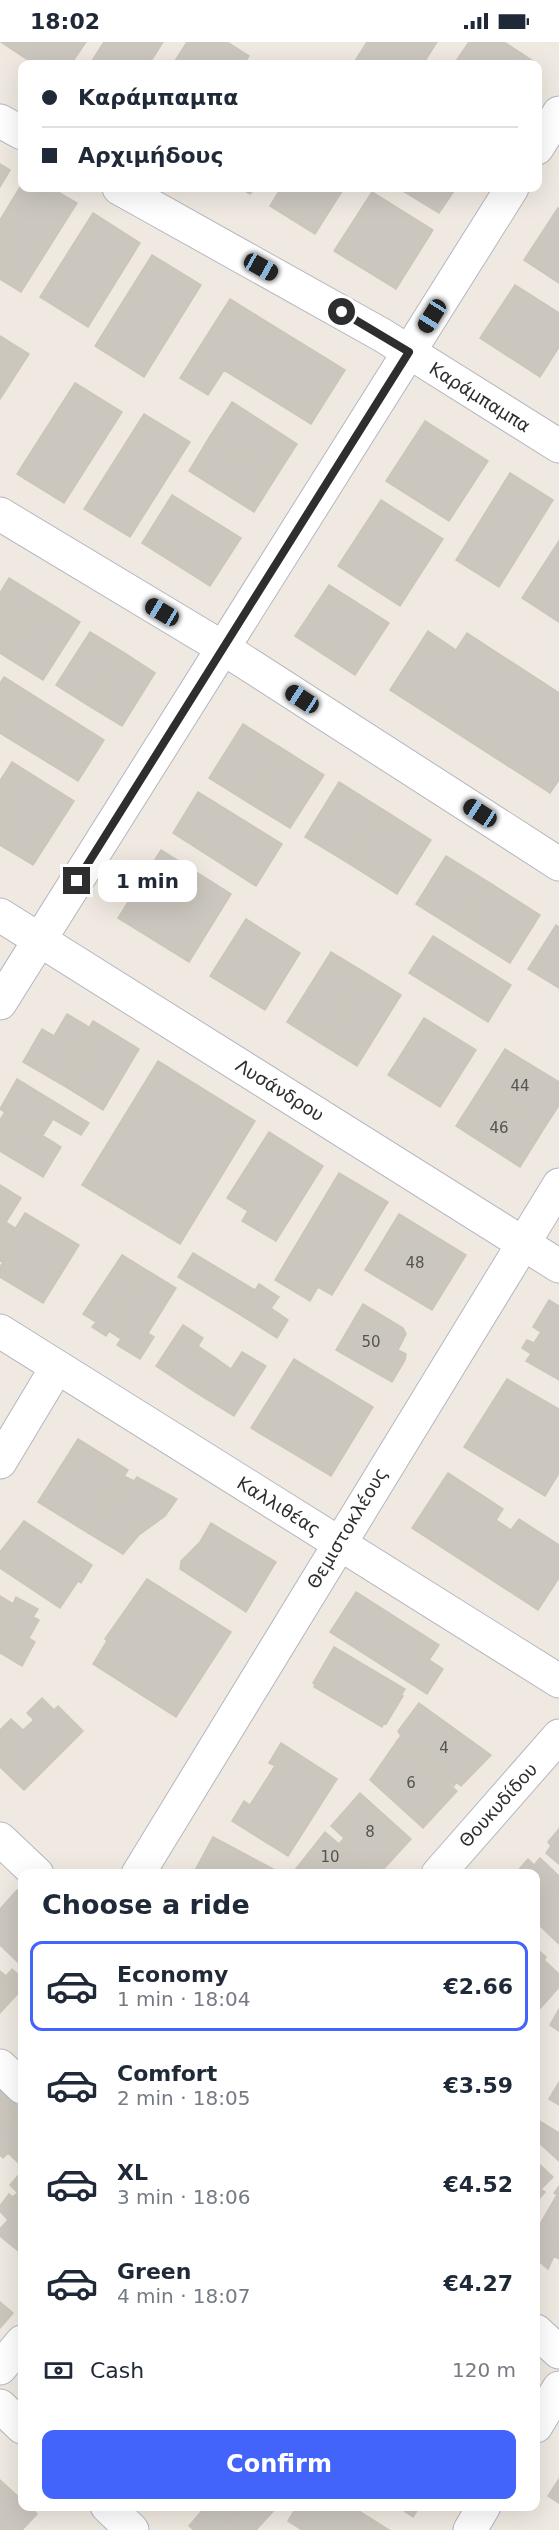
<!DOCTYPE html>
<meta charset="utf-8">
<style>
:root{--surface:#fff;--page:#f2f2f3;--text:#1f2937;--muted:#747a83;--line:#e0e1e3;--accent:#4264fb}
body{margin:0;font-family:"DejaVu Sans",sans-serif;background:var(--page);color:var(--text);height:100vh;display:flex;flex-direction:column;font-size:22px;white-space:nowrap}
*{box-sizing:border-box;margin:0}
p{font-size:20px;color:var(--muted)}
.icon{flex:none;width:33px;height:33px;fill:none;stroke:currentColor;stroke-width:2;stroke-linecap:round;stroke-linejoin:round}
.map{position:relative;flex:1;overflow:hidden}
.drawer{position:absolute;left:18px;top:1827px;width:522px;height:642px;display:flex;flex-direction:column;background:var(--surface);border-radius:12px;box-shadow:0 6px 24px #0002}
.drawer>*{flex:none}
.hud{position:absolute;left:18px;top:18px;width:524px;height:132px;border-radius:12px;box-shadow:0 6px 24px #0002;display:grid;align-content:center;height:132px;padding:0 24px;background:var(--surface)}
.end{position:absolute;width:27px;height:27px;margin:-14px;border:8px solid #2e2e2e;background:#fff;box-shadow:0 0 0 3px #fff}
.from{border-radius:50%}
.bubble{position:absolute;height:42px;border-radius:12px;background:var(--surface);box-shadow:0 6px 24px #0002;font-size:20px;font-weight:700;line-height:42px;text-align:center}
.car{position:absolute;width:18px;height:36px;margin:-18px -9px;border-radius:8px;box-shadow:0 0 4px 2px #0007;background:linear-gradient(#222 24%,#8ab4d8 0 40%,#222 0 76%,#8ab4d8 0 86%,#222 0)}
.hud b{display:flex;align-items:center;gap:21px;height:57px;font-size:22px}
.hud b+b{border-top:2px solid var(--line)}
.hud i{width:15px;height:15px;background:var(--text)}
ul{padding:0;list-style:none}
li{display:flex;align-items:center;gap:18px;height:90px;margin:0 12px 9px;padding:0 12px;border:3px solid transparent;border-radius:12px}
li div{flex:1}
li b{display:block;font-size:22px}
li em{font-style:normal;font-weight:700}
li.on{border-color:var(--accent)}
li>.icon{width:54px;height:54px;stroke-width:1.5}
h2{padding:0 24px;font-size:27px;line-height:72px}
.pay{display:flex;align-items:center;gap:15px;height:66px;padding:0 24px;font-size:22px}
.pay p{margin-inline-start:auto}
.primary-button{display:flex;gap:12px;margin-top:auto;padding:12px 24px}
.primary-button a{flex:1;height:69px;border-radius:12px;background:var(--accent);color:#fff;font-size:24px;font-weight:700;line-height:69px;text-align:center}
.status{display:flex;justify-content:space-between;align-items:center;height:42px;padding:0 30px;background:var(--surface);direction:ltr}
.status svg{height:16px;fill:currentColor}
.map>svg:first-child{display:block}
</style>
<div class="status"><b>18:02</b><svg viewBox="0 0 49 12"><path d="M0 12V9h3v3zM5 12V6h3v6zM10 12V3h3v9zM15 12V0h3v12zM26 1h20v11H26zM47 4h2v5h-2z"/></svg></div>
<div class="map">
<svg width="559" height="2488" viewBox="0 0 559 2488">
<rect width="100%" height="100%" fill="#efe9e1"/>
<path fill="#cbc7bf" stroke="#cbc5ba" stroke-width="1.5" d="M 1,0 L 86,0 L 71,22 L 34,22 Z
M 104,0 L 163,0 L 149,22 L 90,22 Z
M 187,0 L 227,0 L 249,14 L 244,22 L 173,22 Z
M 367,0 L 437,0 L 423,22 L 353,22 Z
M 469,0 L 504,0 L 533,19 L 531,22 L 454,22 Z
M 0,122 L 10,128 L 0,145 Z
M 22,142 L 22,146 L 51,146 L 77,161 L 21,250 L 0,237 L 0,178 Z
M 240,146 L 255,146 L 250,152 Z
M 281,146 L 344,146 L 315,192 L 270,164 Z
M 398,146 L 456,146 L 439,171 Z
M 372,150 L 433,188 L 396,247 L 334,209 Z
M 558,166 L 559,167 L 559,241 L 524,218 Z
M 93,171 L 140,201 L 88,285 L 40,255 Z
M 152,213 L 201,243 L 144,335 L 95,304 Z
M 515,243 L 559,271 L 559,305 L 540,335 L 480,296 Z
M 230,257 L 345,328 L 311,382 L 224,328 L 208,353 L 180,336 Z
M 0,294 L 29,312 L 0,357 Z
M 75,341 L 122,370 L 64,461 L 17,432 Z
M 232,360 L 297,402 L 276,435 L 210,394 Z
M 144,372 L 190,400 L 130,495 L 84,467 Z
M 425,379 L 488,419 L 449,479 L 386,439 Z
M 210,394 L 276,435 L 254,470 L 189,429 Z
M 510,431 L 553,458 L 499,545 L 456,518 Z
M 172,453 L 241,496 L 210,544 L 142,501 Z
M 381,458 L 443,497 L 400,564 L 338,524 Z
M 559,499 L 559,580 L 522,556 Z
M 9,536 L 43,557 L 6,615 L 0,611 L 0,551 Z
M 329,543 L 389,581 L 355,633 L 295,594 Z
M 43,557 L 80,580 L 43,638 L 6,615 Z
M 428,589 L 456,608 L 467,591 L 559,651 L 559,738 L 550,751 L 390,648 Z
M 90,590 L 123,610 L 89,664 L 56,643 Z
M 123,610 L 155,631 L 122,684 L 89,664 Z
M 4,635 L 104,698 L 78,739 L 0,691 L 0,641 Z
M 243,682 L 283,707 L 249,761 L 209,736 Z
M 283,707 L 324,733 L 290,786 L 249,761 Z
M 12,720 L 74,759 L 33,823 L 0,803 L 0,739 Z
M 339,740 L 382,767 L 348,821 L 305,795 Z
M 198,750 L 282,802 L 256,844 L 173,791 Z
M 382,767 L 431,798 L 397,852 L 348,821 Z
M 161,808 L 231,852 L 189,920 L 118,876 Z
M 446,814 L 490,841 L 459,889 L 416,862 Z
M 490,841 L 540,873 L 510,921 L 459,889 Z
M 246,877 L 300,911 L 265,968 L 210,934 Z
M 556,883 L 559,885 L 559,946 L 528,927 Z
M 433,894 L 511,943 L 488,980 L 409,931 Z
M 331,910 L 364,930 L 320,1001 L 287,980 Z
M 364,930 L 401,953 L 357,1024 L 320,1001 Z
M 67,972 L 89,985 L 76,1007 L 86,1013 L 66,1045 L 23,1020 L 42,987 L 54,994 Z
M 424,976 L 476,1008 L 440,1065 L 388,1033 Z
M 93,979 L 139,1007 L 103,1068 L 66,1045 L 86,1013 L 76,1007 Z
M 505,1007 L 559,1040 L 559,1063 L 543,1088 L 479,1048 Z
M 158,1019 L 255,1079 L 180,1202 L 82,1143 Z
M 17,1037 L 89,1081 L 81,1093 L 53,1077 L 43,1093 L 0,1067 Z
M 479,1048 L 543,1088 L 520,1125 L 456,1084 Z
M 5,1070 L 61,1105 L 43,1135 L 0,1109 L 0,1078 Z
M 269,1090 L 323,1124 L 276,1199 L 242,1179 L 248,1169 L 227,1156 Z
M 339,1131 L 388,1160 L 332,1253 L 318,1245 L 310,1259 L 275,1238 Z
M 0,1143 L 21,1156 L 6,1180 L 15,1186 L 0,1211 Z
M 25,1171 L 79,1203 L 43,1261 L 0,1235 L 0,1225 L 3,1220 L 0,1219 L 0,1211 Z
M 399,1172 L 466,1213 L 432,1268 L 365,1228 Z
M 193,1211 L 255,1248 L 239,1272 L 178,1235 Z
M 122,1213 L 148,1229 L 106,1294 L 92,1285 L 96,1280 L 83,1272 Z
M 148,1229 L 176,1246 L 148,1291 L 154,1295 L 140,1317 L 117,1303 L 121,1297 L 109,1289 Z
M 259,1242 L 279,1255 L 271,1266 L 288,1278 L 277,1296 L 239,1272 Z
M 549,1258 L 559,1264 L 559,1338 L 526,1319 L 531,1312 L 522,1306 L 527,1298 L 534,1301 L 541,1290 L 533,1285 Z
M 363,1262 L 403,1286 L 406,1292 L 398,1308 L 406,1312 L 405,1318 L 392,1340 L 336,1308 Z
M 183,1283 L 203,1296 L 198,1304 L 217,1317 L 195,1350 L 156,1324 Z
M 242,1310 L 266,1324 L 234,1374 L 195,1350 L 217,1317 L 231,1327 Z
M 294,1317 L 373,1365 L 331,1434 L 251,1386 Z
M 507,1337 L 559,1367 L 559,1431 L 545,1454 L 464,1405 Z
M 78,1397 L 128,1428 L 88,1491 L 38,1460 Z
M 448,1431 L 503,1467 L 496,1478 L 511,1488 L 519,1477 L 559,1503 L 559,1536 L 538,1568 L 412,1486 Z
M 124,1434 L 134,1439 L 137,1435 L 177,1457 L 165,1474 L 139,1493 L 123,1512 L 88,1491 Z
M 24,1479 L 92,1523 L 81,1541 L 78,1539 L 60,1566 L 0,1526 L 0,1510 Z
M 211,1481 L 276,1520 L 246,1570 L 180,1527 L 181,1519 L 200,1500 Z
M 147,1537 L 231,1590 L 176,1675 L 93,1622 L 107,1599 L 105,1597 Z
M 356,1550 L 439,1603 L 429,1618 L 443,1627 L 427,1652 L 330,1590 Z
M 0,1554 L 13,1562 L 16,1555 L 38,1567 L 33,1575 L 39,1578 L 29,1596 L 35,1600 L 22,1624 L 0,1611 Z
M 334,1605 L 405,1647 L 401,1654 L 403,1654 L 386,1682 L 384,1681 L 382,1685 L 314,1645 L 315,1642 L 313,1641 Z
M 42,1656 L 54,1668 L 58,1664 L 83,1689 L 24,1748 L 0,1725 L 0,1688 L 11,1677 L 23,1688 L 34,1678 L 27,1671 Z
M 419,1661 L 491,1713 L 461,1744 L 456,1740 L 454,1744 L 397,1699 L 401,1694 L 398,1689 Z
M 397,1699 L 457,1749 L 423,1786 L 370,1738 Z
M 281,1701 L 337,1737 L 288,1814 L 232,1779 L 244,1759 L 250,1763 L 275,1724 L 269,1721 Z
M 360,1751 L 411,1797 L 379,1832 L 373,1832 L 339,1802 L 344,1796 L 331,1784 Z
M 559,1787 L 559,1822 L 546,1811 L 551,1804 L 548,1800 Z
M 325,1790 L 339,1802 L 373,1832 L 299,1832 L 295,1828 Z
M 213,1795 L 275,1828 L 272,1832 L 193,1832 Z
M 540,1816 L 559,1834 L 559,1902 L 536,1880 L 536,1832 L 515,1832 L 528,1817 L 534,1823 Z
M 17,1848 L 21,1851 L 22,1849 L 22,1919 L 20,1922 L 0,1903 L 0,1867 Z
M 536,1906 L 546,1915 L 544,1918 L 559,1932 L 559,1945 L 536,1971 Z
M 12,1927 L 22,1936 L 22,1947 L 0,1971 L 0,1929 L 6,1934 Z
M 559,1967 L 559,1989 L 550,1983 Z
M 559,2040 L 559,2063 L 549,2057 Z
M 0,2046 L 22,2068 L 0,2092 Z
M 22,2068 L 22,2124 L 8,2111 L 3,2116 L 0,2113 L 0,2092 Z
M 536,2077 L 559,2091 L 559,2119 L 536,2098 Z
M 536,2119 L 553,2135 L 541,2147 L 545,2150 L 536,2160 Z
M 22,2129 L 22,2153 L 21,2154 L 10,2143 Z
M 559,2144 L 559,2203 L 548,2227 L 536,2217 L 536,2189 L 557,2153 L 554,2151 Z
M 18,2151 L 22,2154 L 22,2212 L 0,2194 L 0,2187 L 8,2178 L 0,2169 L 0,2164 L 9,2152 L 12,2155 Z
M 559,2203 L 559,2217 L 554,2214 Z
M 0,2260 L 13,2271 L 0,2286 Z
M 559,2437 L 559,2461 L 548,2454 Z
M 0,2438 L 22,2458 L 22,2464 L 29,2464 L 37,2472 L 22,2488 L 0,2488 Z
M 206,2464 L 240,2464 L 219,2488 L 194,2488 L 189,2484 Z
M 240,2464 L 278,2464 L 256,2488 L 219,2488 Z
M 297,2464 L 351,2464 L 389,2488 L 302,2488 L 288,2479 Z
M 397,2464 L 420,2464 L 413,2475 Z"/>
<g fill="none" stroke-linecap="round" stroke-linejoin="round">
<g stroke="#b4b7c1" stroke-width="35">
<path id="minor" d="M 0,79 L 22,91
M 537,106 L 559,71
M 119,146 L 382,293 L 559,404
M 0,472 L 223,606 L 559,822
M 0,873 L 559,1224
M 0,961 L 512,146
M 0,1289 L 559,1639
M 0,1420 L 57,1325
M 0,1797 L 37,1832
M 138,1832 L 559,1143
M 438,1832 L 559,1694
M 0,2024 L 22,2045
M 536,2289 L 559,2310
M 0,2326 L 22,2300
M 0,2364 L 22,2385
M 536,2384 L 559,2346
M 107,2464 L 132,2488
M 470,2488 L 484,2464"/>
</g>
<use href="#minor" stroke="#fff" stroke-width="33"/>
</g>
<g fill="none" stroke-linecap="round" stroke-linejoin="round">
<path stroke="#2e2e2e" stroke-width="8" d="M 77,839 L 409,310 L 342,270"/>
</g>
<g text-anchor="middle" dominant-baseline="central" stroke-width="4.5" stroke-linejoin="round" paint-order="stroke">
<g font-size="15" fill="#555452">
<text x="520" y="1044">44</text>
<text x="499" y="1086">46</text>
<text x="415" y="1221">48</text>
<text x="371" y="1300">50</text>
<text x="444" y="1706">4</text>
<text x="411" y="1741">6</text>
<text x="370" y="1790">8</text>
<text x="330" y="1815">10</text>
</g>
<g font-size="18" fill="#2e2e2e" stroke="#fff">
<text transform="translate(480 355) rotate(32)">Καράμπαμπα</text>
<text transform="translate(280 1048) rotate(32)">Λυσάνδρου</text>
<text transform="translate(279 1464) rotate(32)">Καλλιθέας</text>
<text transform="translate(347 1486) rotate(-59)">Θεμιστοκλέους</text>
<text transform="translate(498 1763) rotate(-48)">Θουκυδίδου</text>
</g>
</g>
</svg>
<i class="end from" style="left:342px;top:270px"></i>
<i class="end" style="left:77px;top:839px"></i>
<div class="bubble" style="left:98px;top:818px;width:99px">1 min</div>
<i class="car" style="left:261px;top:225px;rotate:119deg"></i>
<i class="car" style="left:432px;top:274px;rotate:212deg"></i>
<i class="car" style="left:162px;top:570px;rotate:301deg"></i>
<i class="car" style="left:302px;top:657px;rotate:303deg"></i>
<i class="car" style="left:480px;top:771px;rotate:303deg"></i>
<div class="hud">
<b><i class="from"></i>Καράμπαμπα</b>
<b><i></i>Αρχιμήδους</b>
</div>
<section class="drawer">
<h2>Choose a ride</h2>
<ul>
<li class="on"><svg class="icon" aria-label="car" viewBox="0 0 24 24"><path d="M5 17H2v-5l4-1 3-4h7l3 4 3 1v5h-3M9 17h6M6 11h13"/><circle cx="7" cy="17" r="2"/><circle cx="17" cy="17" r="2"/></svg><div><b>Economy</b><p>1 min · 18:04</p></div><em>€2.66</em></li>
<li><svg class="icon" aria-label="car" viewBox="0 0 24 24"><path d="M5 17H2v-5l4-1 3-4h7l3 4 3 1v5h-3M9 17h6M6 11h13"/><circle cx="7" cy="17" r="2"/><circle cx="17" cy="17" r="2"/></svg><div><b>Comfort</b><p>2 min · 18:05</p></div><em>€3.59</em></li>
<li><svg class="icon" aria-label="car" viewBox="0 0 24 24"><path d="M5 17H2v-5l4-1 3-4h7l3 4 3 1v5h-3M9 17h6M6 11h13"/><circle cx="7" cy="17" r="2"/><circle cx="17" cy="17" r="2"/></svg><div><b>XL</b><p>3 min · 18:06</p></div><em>€4.52</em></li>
<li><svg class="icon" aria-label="car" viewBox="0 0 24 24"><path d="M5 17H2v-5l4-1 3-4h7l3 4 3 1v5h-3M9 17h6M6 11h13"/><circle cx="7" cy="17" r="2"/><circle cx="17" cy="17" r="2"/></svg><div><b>Green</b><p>4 min · 18:07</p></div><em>€4.27</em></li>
</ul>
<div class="pay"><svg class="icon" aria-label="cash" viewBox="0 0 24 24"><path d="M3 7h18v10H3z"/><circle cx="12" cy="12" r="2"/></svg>Cash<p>120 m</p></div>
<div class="primary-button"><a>Confirm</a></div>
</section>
</div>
